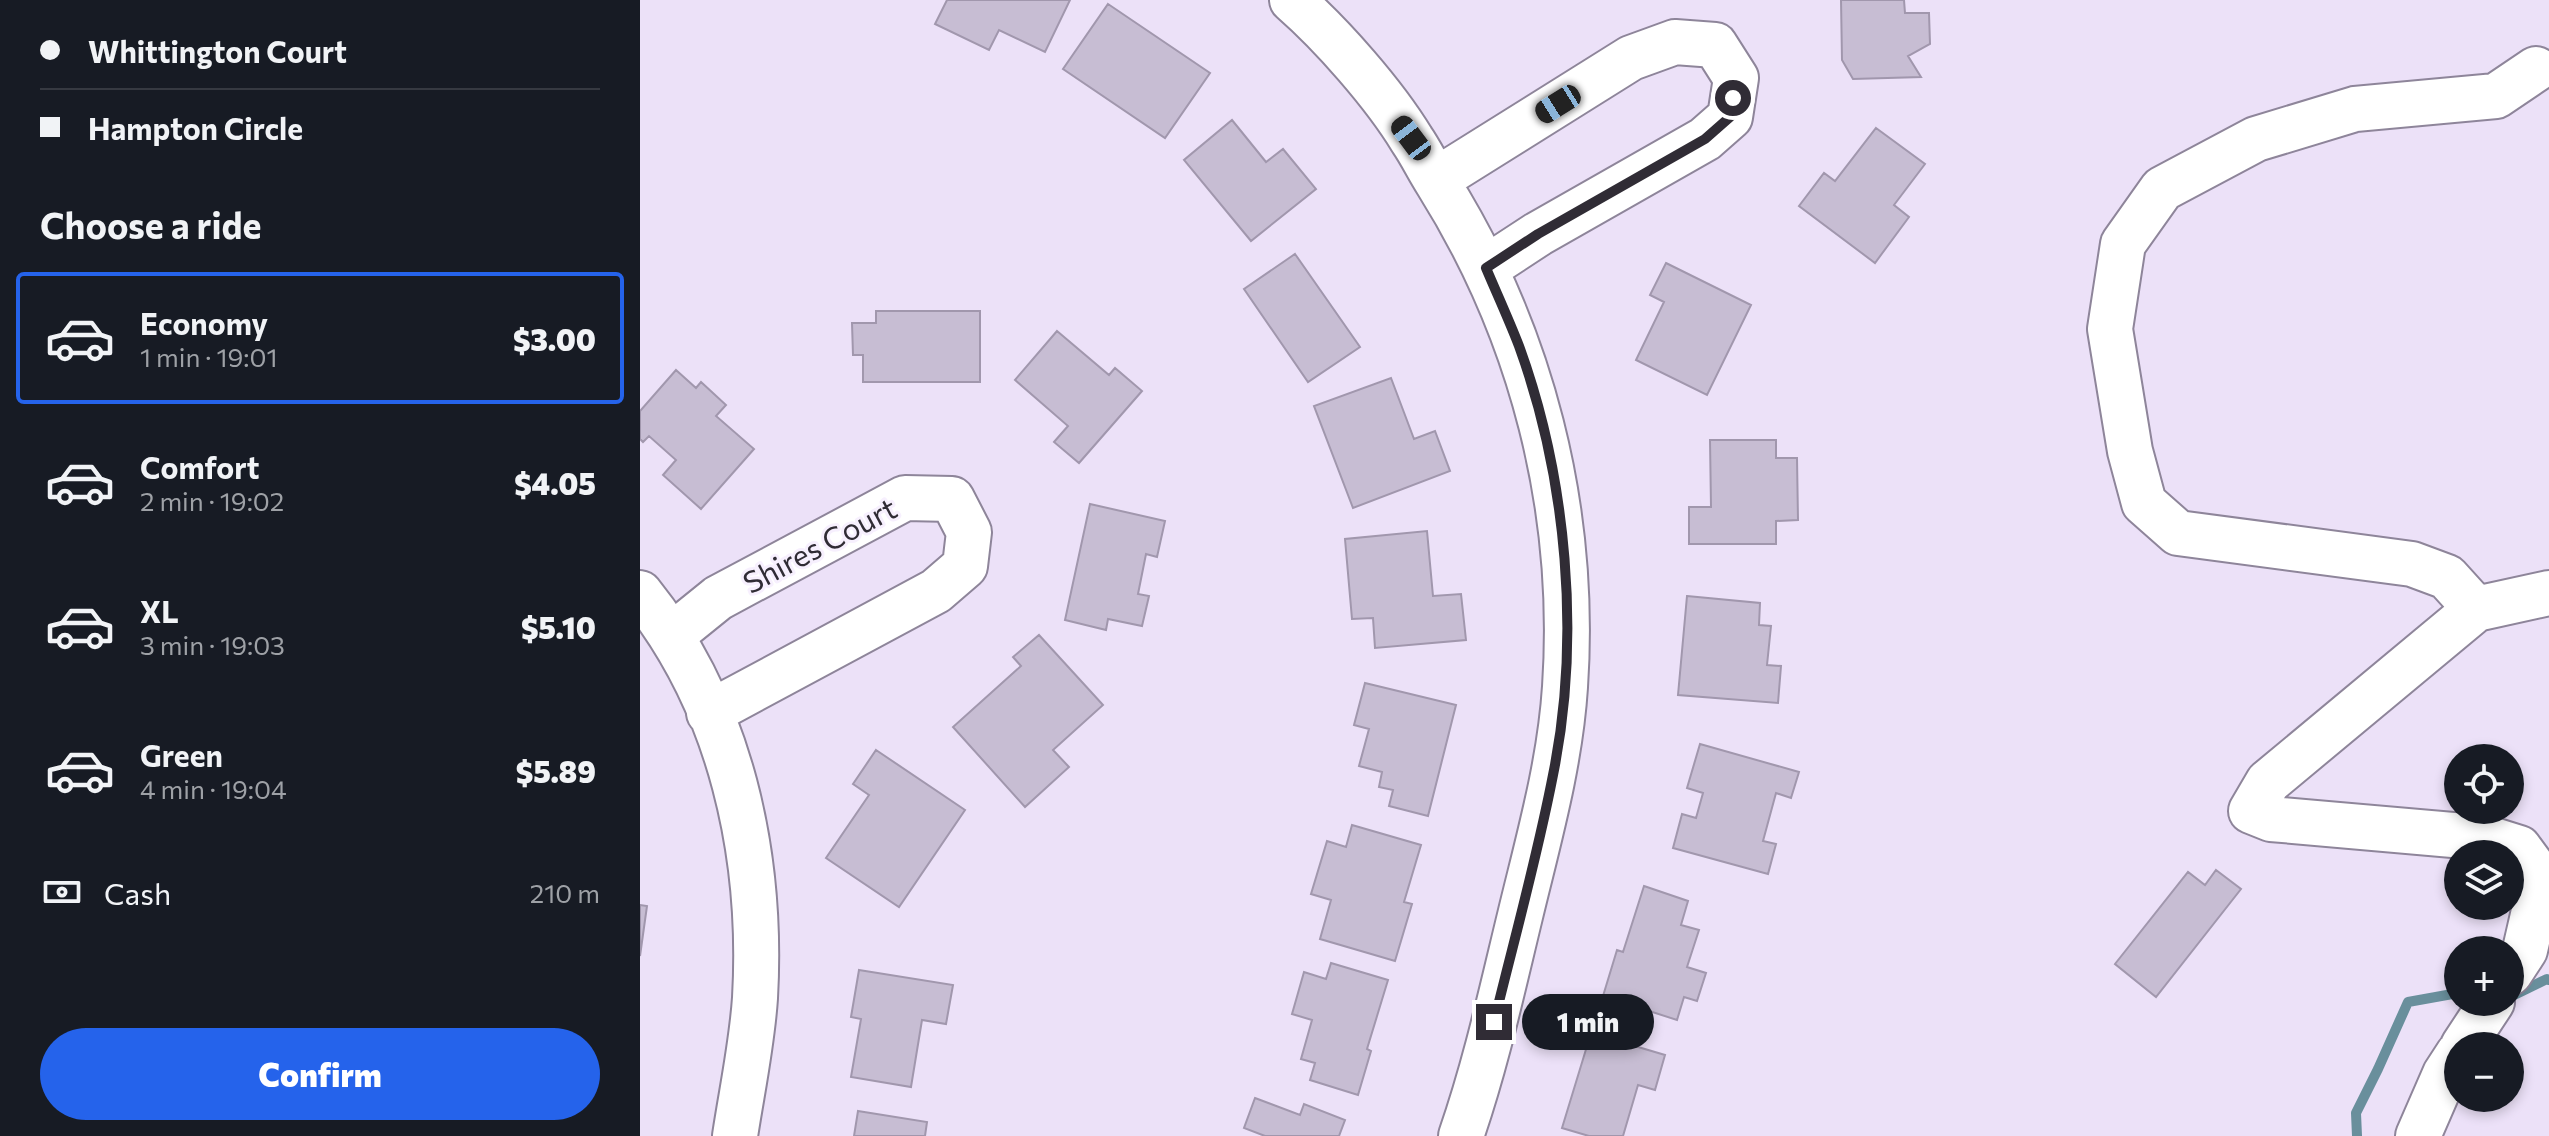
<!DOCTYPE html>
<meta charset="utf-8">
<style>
:root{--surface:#171b24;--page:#242831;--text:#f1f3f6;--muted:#9ea1a6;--line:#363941;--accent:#2563eb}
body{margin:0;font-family:Commissioner,sans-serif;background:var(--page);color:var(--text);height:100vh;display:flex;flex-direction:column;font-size:30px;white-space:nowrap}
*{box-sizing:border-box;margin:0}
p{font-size:26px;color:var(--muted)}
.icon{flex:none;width:44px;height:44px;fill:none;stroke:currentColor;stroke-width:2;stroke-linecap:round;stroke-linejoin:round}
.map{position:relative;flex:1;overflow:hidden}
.panel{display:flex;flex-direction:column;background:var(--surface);width:640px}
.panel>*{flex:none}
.banner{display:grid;align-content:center;height:176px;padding:0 40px;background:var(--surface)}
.controls{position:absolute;left:1804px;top:744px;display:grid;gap:16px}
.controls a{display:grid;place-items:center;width:80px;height:80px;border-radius:50%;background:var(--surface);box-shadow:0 4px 12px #0003;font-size:40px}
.end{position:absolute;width:36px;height:36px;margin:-18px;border:10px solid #302c35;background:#fff;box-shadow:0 0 0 4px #fff}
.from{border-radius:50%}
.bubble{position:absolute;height:56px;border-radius:28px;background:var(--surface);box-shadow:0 4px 12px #0003;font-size:26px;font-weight:800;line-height:56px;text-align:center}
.car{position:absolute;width:24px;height:48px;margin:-24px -12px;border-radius:10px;box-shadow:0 0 6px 2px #0007;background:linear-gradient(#222 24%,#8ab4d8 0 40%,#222 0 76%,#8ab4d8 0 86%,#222 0)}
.banner b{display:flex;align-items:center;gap:28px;height:76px;font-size:30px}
.banner b+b{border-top:2px solid var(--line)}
.banner i{width:20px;height:20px;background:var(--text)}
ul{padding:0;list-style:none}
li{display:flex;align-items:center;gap:24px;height:132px;margin:0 16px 12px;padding:0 24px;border:4px solid transparent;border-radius:8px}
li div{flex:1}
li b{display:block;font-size:30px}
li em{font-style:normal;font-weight:800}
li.current{border-color:var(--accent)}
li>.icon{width:72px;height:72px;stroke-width:1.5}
h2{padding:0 40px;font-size:36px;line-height:96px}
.pay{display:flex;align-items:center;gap:20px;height:88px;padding:0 40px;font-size:30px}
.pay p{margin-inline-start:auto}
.primary-button{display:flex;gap:16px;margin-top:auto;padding:16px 40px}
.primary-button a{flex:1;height:92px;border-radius:48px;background:var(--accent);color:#fff;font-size:32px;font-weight:800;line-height:92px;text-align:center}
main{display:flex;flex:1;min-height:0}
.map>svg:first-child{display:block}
</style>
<main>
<section class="panel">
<div class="banner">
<b><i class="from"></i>Whittington Court</b>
<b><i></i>Hampton Circle</b>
</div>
<h2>Choose a ride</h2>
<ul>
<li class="current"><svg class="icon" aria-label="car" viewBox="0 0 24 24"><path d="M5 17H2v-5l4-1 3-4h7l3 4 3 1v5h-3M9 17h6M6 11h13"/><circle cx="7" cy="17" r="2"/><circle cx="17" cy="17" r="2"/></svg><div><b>Economy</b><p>1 min · 19:01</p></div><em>$3.00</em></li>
<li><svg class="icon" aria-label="car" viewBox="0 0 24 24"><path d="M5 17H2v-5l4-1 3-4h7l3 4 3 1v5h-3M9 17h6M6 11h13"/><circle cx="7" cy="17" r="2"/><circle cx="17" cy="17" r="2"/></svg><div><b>Comfort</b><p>2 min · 19:02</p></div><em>$4.05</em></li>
<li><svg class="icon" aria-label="car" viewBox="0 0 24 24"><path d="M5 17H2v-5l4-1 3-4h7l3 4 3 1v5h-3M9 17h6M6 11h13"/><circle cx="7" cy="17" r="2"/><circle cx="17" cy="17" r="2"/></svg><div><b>XL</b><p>3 min · 19:03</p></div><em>$5.10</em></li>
<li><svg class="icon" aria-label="car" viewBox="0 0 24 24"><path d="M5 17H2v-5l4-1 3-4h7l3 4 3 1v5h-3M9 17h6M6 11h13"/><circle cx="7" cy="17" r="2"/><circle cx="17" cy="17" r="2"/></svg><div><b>Green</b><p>4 min · 19:04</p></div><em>$5.89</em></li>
</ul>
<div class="pay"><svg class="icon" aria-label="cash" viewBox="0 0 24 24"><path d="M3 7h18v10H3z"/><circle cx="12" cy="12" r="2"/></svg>Cash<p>210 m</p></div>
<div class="primary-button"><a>Confirm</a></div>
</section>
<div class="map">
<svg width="1909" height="1136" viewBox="0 0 1909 1136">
<rect width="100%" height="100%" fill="#ece1f8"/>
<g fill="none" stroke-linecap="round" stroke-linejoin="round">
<path stroke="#698f9c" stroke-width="10" d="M 1870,997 L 1907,979 L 1909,980
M 1717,1136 L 1716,1113 L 1738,1069 L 1768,1002 L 1818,993"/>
</g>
<path fill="#c7bdd3" stroke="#a197ad" stroke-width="2" d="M 307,0 L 430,0 L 405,52 L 359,30 L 349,50 L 295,24 Z
M 1201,0 L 1264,0 L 1265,13 L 1289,13 L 1290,44 L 1268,56 L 1281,77 L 1213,79 L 1202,60 Z
M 468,4 L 570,73 L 525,138 L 423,69 Z
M 592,120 L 626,162 L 643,149 L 676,189 L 611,241 L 544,160 Z
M 1236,128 L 1285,164 L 1254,205 L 1269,217 L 1235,263 L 1159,206 L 1184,173 L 1195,181 Z
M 655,254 L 720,347 L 668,382 L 604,289 Z
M 1026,263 L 1111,305 L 1067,395 L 996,360 L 1024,302 L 1010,295 Z
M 236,311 L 340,311 L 340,382 L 223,382 L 223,355 L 213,355 L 212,323 L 236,323 Z
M 417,331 L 469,375 L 475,368 L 502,391 L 439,463 L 414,442 L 428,426 L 375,380 Z
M 36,370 L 56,388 L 61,382 L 86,405 L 76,416 L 114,449 L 61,509 L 23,475 L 36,460 L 9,436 L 3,442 L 0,439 L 0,411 Z
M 751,378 L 774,439 L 795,431 L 810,471 L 713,508 L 674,406 Z
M 1070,440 L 1136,440 L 1136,458 L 1157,458 L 1158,520 L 1136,521 L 1136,544 L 1049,544 L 1049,507 L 1071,507 Z
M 450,504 L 525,521 L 517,557 L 506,554 L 498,594 L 509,596 L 502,626 L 468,619 L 466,630 L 425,620 Z
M 787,531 L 793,596 L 821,594 L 826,640 L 735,648 L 733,618 L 712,619 L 705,539 Z
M 1047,596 L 1120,603 L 1119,625 L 1131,626 L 1127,665 L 1141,666 L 1138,703 L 1038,695 Z
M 399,635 L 463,705 L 413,750 L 429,767 L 385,807 L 313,727 L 381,666 L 373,657 Z
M 725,683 L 816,705 L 788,816 L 749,806 L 753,790 L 739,787 L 742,772 L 719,766 L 729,729 L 714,725 Z
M 1060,744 L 1159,772 L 1151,798 L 1136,793 L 1123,841 L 1136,844 L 1128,874 L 1033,848 L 1042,814 L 1056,818 L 1063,793 L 1047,788 Z
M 236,750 L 325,810 L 259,907 L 186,858 L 229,795 L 213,784 Z
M 712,825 L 781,845 L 764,902 L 772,904 L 755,961 L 680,939 L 691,900 L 671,894 L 687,841 L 706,847 Z
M 1576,870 L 1601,889 L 1516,997 L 1475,964 L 1548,872 L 1565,885 Z
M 1004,886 L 1048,901 L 1041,925 L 1059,930 L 1047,967 L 1066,973 L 1057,1001 L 1044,997 L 1037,1020 L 963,996 L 977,950 L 983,952 Z
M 0,905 L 7,906 L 0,956 Z
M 691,963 L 748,980 L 727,1049 L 731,1051 L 718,1095 L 670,1080 L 675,1063 L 661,1059 L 672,1020 L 652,1014 L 664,972 L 686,979 Z
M 219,970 L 313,985 L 306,1024 L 282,1020 L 271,1087 L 211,1077 L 221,1019 L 211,1017 Z
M 951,1033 L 1025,1055 L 1015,1090 L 998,1085 L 983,1136 L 949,1136 L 922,1128 Z
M 615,1098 L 660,1115 L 664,1104 L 705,1120 L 699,1136 L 625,1136 L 604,1128 Z
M 218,1111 L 287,1122 L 285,1136 L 214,1136 Z"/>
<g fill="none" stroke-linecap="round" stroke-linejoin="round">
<g stroke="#8e859a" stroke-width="48">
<path id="minor" d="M 652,0 C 692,35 744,94 772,140 C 781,153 788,168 797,182 C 892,333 937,509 925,687 C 920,765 898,841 880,916 C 862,990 846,1064 821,1136
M 796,180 L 991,58 L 1035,42 L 1075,45 L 1096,78 L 1090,117 L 1065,139 L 898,234 L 846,268
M 0,593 C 91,706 123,855 115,998 C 112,1044 102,1090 95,1136
M 1836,609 L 1807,577 L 1772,564 L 1538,533 L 1504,503 L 1490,451 L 1470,329 L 1483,244 L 1522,189 L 1616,139 L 1715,109 L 1856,96 L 1896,69
M 31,636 L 78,598 L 265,498 L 312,499 L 329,532 L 325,566 L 296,591 L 69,713
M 1870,973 L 1885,950 L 1896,902 L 1893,867 L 1879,848 L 1847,838 L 1631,819 L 1611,811 L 1628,782 L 1836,609 L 1909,593
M 1823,1046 L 1852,1002
M 1778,1136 L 1805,1074 L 1818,1054"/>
</g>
<use href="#minor" stroke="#fff" stroke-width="44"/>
</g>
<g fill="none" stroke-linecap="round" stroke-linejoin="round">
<path stroke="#302c35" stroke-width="10" d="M 854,1022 C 874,940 897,858 913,775 C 941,638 927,478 879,346 C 869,320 857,294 846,268 L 898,234 L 1065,139 L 1090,117 L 1093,98"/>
</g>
<g text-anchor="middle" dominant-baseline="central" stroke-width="6" stroke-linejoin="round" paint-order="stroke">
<g font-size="30" fill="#302c35" stroke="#f7f0fe">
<text transform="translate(179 544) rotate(-28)">Shires Court</text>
</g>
</g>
</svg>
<div class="controls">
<a><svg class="icon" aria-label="locate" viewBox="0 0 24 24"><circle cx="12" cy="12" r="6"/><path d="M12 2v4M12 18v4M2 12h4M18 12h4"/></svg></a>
<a><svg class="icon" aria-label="layers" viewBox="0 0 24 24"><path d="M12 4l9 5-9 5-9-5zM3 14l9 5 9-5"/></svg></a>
<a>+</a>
<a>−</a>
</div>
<i class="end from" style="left:1093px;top:98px"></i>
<i class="end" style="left:854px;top:1022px"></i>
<div class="bubble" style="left:882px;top:994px;width:132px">1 min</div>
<i class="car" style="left:918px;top:104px;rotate:238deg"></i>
<i class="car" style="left:771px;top:138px;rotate:323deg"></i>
</div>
</main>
